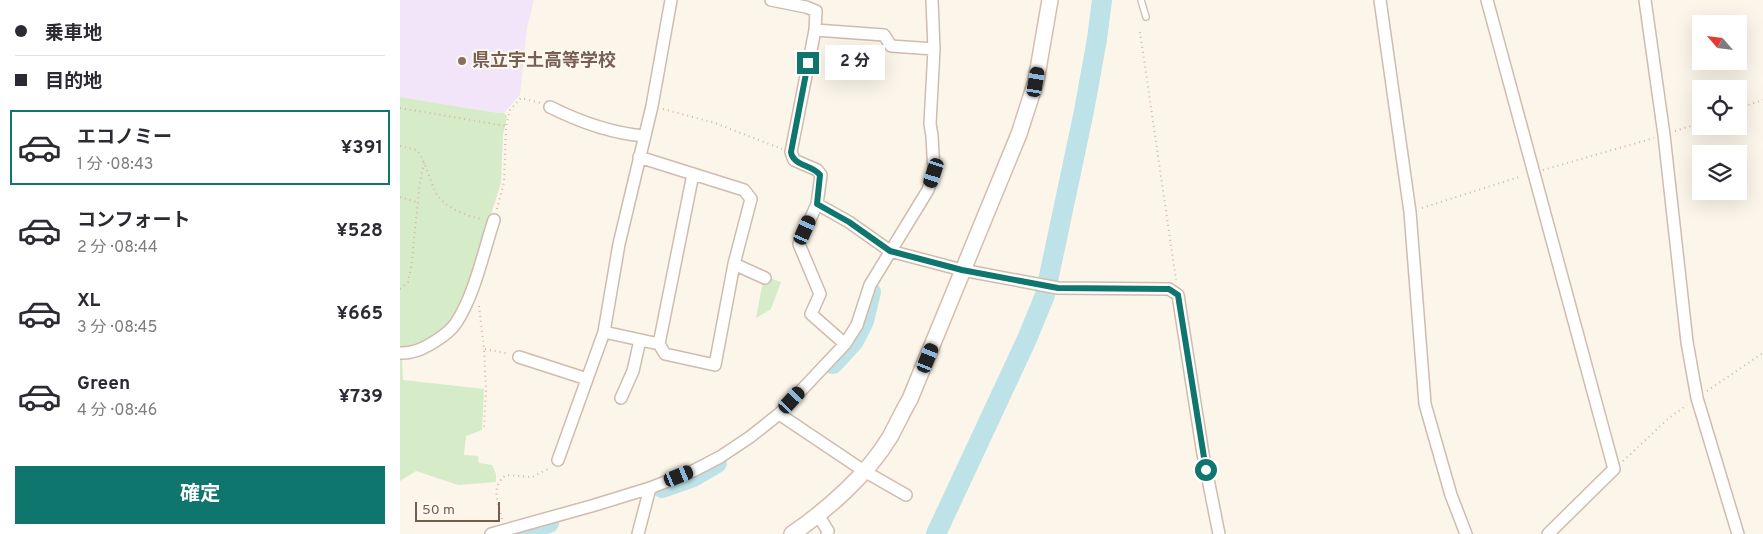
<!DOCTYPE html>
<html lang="ja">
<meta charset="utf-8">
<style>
:root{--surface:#fff;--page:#f2f2f3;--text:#2b2b33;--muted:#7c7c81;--line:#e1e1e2;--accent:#0f766e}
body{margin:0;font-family:Overpass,"Noto Sans JP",sans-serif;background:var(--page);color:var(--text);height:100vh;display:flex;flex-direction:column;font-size:19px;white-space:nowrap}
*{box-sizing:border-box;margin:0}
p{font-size:16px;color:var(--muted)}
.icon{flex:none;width:28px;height:28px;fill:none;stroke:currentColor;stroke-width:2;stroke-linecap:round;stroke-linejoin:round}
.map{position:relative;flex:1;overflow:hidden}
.details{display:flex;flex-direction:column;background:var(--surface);width:400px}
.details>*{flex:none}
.top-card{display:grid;align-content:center;height:110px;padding:0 15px;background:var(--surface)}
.needle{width:32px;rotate:298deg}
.fabs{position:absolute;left:1292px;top:15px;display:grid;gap:10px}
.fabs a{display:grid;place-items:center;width:55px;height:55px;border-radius:0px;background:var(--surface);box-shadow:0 5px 20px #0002;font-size:25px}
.scale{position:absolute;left:15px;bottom:12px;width:85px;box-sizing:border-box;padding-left:5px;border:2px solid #785b4c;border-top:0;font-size:14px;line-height:18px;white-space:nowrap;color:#785b4c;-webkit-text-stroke:4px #fff9f0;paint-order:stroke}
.end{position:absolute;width:22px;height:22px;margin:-11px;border:6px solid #0f766e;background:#fff;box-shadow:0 0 0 2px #fff}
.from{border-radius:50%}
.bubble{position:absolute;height:35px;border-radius:0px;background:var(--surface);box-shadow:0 5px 20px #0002;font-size:16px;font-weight:700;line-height:35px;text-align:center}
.car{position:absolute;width:15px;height:30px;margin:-15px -8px;border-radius:6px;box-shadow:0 0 4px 1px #0007;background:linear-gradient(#222 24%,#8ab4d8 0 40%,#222 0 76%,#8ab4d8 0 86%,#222 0)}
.top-card b{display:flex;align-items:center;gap:18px;height:48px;font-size:19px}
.top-card b+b{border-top:1px solid var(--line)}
.top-card i{width:12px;height:12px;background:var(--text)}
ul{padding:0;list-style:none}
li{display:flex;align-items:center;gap:15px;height:75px;margin:0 10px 8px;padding:0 5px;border:2px solid transparent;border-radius:0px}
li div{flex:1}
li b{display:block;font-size:19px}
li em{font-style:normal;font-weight:700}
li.active{border-color:var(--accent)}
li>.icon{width:45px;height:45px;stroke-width:1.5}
.button{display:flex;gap:10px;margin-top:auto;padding:10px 15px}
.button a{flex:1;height:58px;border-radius:0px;background:var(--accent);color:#fff;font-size:20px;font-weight:700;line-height:58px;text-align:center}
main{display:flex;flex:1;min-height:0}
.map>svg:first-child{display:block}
</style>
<main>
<section class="details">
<div class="top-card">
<b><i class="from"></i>乗車地</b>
<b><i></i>目的地</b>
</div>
<ul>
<li class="active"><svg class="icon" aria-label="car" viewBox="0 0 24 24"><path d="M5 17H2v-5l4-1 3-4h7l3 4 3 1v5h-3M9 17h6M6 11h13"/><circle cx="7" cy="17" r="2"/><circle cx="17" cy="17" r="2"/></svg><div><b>エコノミー</b><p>1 分 · 08:43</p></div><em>¥391</em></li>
<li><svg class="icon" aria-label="car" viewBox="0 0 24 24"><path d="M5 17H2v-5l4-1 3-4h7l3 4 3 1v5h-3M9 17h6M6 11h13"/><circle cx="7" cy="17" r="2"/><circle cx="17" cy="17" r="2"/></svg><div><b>コンフォート</b><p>2 分 · 08:44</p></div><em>¥528</em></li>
<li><svg class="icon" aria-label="car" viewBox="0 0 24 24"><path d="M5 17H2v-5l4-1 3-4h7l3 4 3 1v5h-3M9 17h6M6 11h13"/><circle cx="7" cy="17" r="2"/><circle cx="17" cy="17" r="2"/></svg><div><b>XL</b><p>3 分 · 08:45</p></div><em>¥665</em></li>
<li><svg class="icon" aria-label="car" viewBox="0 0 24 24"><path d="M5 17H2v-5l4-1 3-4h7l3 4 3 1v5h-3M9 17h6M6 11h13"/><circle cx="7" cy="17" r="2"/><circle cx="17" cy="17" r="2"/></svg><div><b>Green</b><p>4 分 · 08:46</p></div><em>¥739</em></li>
</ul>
<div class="button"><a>確定</a></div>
</section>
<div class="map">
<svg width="1363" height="534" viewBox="0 0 1363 534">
<rect width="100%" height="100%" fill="#fcf5e9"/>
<path fill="#f2e5f9" d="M 0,0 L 134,0 L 127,28 L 120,95 L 104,113 L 91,112 L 0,97 Z"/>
<path fill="#d6ebc7" d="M 0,97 L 91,112 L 104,113 L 107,116 L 103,135 L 101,183 L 70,280 L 51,323 L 29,339 L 0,349 Z
M 364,276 L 381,282 L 371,309 L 356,318 Z
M 0,358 L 2,358 L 3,380 L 84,389 L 82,430 L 66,436 L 64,455 L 78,456 L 79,463 L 92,465 L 96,474 L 96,482 L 58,485 L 16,471 L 0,481 Z"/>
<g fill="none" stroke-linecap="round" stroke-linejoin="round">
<path stroke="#a3d1d9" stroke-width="3" d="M 145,534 L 147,524"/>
<path stroke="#bde2e7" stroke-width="20" d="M 433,364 L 454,341 L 464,321 L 471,292
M 262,488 L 293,477 L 317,463
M 113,534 L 149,523
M 536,534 L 627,339 L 645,295 L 684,111 L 697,39 L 702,0"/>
<g stroke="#cfbcae" stroke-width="8">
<path id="lane" d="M 741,0 L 746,17"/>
</g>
<g stroke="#cfbcae" stroke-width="14">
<path id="street" d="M 371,0 L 406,7 L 416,11 L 415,30 L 391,152 L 394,160 L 417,170 L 421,175 L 417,204 L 449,222 L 490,251 L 562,270 L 658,288 L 769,289 L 778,295 L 803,454 L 819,534
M 980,0 L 1010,212 L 1025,404 L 1051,495 L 1066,534
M 1087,0 L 1214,469 L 1148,534
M 1245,0 L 1264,135 L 1287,342 L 1297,398 L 1338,534
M 415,30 L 484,35 L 491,46 L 534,49
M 150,107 C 180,122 210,133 244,136
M 417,204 L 399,244 L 420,294 L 411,314 L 445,344
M 334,264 L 365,278
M 204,332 L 259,344 L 265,354 L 315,365 L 334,264 L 351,199 L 344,190 L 239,157
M 259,344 L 293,174
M 0,353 C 4,353 8,353 11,352 C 24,350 49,334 56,323 C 75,294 83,253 94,220
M 119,357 L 187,379
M 221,398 L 233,371 L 240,340
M 379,414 L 464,471 L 506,495
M 158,460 L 204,332 L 219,244 L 252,106 L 271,0
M 418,515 L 428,531 L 427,534
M 91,534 L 195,505 L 250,488 L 293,471 L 320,457 L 350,437 L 379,414 L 445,344 L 457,325 L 470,285 L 528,190 L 534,173 L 532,136 L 530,124 L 534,49 L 532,0
M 238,534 L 250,488"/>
</g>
<g stroke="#d5beae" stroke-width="18">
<path id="secondary" d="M 392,534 C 427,510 468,474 490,437 C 497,424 503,411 510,399 L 619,134 L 636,81 L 650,0"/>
</g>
<path stroke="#d7b6a3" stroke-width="2" stroke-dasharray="1 4" stroke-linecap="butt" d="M 740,32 L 776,280
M 0,108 L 106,126
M 1339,108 L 1363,100
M 263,109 L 315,123 L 382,149
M 1275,131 L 1301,123
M 0,146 L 17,150 C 26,163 29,178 36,193 C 44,207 67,217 83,219
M 1143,170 L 1254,138
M 0,197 L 19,203
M 1022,208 L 1122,176
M 97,209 L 104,182 L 106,126 L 110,110 L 121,98 L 141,103
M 0,289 L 8,282 L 11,268 L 20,182 L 24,163
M 79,306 L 84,349 L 86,390 L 84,429
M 85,349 L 109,354
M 1307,391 L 1363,353
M 1223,461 L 1269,418 L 1287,405
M 102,519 C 98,502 90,487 106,475 L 132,477 L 150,468"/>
<use href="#lane" stroke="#fff" stroke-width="5.5"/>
<use href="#street" stroke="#fff" stroke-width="11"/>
<use href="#secondary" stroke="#fff" stroke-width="15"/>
</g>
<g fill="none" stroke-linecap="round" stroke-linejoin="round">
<path stroke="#0f766e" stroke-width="6" d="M 408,63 L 391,152 C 393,166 413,165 420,175 L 417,204 L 449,222 L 490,251 L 562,270 L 658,288 L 769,289 L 778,295 L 806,470"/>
</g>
<circle fill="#8d6e63" stroke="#fff9f0" stroke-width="2" cx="62" cy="61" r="5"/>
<g text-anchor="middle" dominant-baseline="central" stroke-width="4" stroke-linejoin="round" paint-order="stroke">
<g font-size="18" font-weight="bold" fill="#785e54" stroke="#fff9f0" text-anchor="start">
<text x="72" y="61">県立宇土高等学校</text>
</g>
</g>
</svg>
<div class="fabs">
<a><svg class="needle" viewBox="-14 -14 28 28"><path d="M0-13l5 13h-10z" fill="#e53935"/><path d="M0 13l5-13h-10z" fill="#7c7c81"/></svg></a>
<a><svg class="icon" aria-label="locate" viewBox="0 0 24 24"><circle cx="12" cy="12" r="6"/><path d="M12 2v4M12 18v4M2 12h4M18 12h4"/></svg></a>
<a><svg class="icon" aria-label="layers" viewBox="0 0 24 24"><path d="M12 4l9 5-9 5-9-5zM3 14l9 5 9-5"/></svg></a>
</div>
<div class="scale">50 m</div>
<i class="end from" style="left:806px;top:470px"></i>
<i class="end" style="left:408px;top:63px"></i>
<div class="bubble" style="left:425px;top:45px;width:60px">2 分</div>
<i class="car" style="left:636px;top:82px;rotate:10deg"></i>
<i class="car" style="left:534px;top:173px;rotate:198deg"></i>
<i class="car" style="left:405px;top:230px;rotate:24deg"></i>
<i class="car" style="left:528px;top:358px;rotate:22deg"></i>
<i class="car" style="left:392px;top:400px;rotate:43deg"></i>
<i class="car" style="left:279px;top:476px;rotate:68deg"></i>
</div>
</main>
